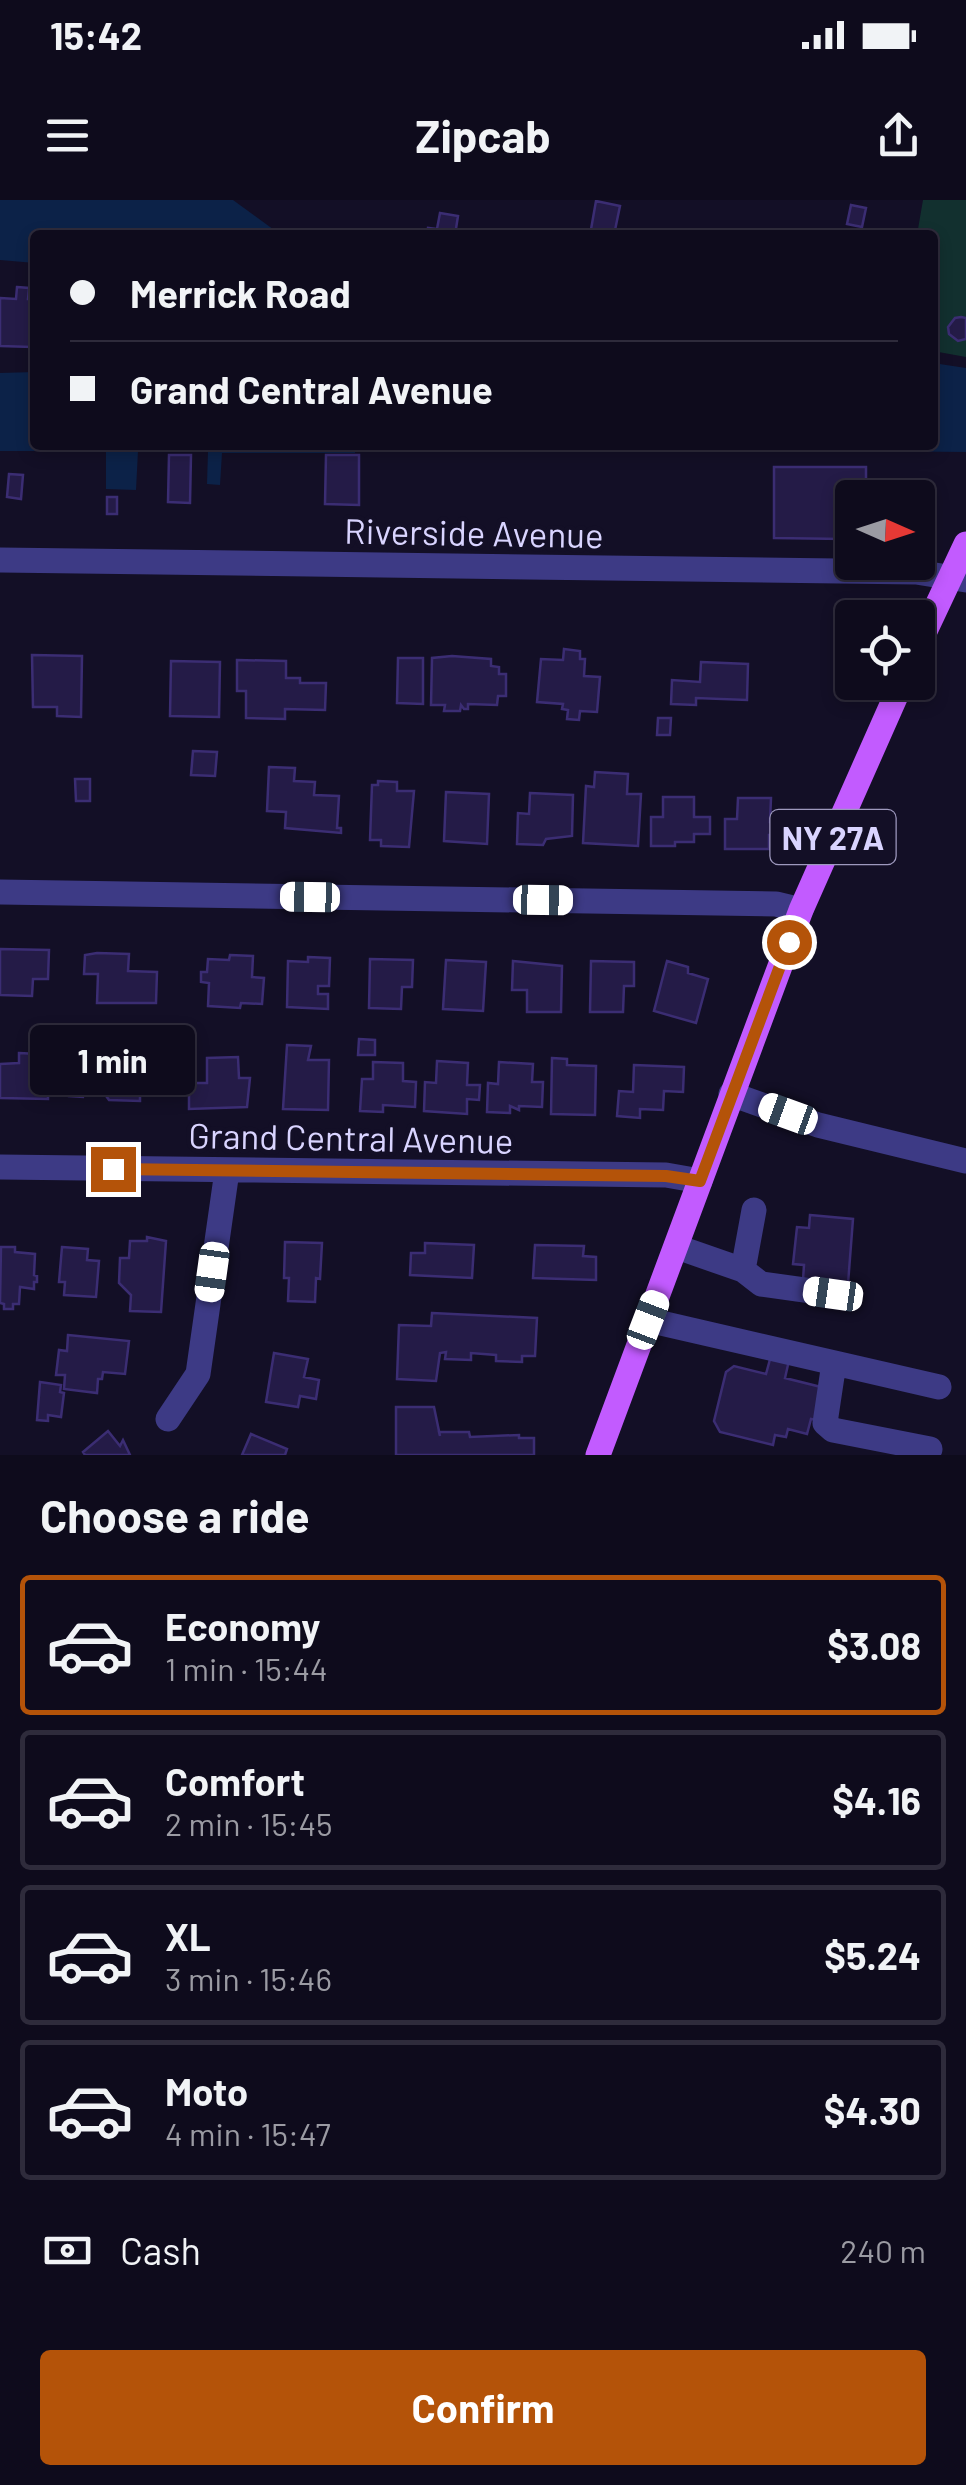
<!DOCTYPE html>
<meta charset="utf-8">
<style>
:root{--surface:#0e0b1c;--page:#1c1929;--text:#f1f3f6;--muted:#9b9ba3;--line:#2e2b3b;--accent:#b45309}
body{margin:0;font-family:Barlow,sans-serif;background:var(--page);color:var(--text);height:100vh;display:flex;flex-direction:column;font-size:38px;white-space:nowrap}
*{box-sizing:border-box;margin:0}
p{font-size:32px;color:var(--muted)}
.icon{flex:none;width:55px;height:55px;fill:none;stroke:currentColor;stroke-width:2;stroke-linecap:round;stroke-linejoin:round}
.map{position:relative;height:1255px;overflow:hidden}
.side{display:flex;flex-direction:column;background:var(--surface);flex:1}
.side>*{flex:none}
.guide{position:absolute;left:30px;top:30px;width:908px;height:220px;border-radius:10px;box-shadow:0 5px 15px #0003,0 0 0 2px var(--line);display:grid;align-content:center;height:220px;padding:0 40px;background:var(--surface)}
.needle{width:65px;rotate:93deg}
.controls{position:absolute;left:835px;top:280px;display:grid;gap:20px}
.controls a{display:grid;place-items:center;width:100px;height:100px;border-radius:10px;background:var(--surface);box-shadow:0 5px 15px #0003,0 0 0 2px var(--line);font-size:50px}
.end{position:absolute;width:45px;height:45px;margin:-22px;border:12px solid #b45309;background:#fff;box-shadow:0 0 0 5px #fff}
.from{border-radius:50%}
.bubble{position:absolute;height:70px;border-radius:10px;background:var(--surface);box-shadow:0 5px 15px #0003,0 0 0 2px var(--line);font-size:32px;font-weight:700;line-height:70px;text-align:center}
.car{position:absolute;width:30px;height:60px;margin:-30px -15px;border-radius:12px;box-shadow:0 0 8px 2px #0007;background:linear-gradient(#fff 24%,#345 0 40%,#fff 0 76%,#345 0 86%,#fff 0)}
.guide b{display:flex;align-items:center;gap:35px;height:95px;font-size:38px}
.guide b+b{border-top:2px solid var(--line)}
.guide i{width:25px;height:25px;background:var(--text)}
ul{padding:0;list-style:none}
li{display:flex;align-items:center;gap:30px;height:140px;margin:0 20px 15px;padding:0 20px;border:5px solid var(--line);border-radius:10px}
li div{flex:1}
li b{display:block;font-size:38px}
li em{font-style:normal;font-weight:700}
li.active{border-color:var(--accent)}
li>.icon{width:90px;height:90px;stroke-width:1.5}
h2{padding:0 40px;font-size:45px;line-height:120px}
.pay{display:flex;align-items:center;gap:25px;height:110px;padding:0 40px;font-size:38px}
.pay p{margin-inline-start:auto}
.cta{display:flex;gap:20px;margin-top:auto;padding:20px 40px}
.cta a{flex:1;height:115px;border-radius:10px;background:var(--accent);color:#fff;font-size:40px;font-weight:700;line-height:115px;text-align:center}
.status{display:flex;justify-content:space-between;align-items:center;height:70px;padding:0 50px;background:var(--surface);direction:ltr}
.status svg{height:28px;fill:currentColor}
header{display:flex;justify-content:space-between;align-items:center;height:130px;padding:0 40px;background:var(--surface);font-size:45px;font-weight:700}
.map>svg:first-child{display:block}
</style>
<div class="status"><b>15:42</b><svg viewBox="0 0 49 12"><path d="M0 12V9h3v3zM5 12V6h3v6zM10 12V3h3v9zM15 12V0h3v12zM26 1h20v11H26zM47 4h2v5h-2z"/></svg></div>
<header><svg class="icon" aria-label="menu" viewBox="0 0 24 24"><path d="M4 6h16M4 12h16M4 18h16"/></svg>Zipcab<svg class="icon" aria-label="share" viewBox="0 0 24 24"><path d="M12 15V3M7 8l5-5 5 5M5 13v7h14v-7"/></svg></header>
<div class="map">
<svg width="966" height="1255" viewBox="0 0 966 1255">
<rect width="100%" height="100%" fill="#130f26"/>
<path fill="#12302f" d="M 923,0 L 966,0 L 966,157 L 933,151 L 932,35 L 917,35 Z"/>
<path fill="#0c2248" d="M 0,0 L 233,0 L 281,35 L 35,35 L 35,63 L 0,60 Z
M 933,163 L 966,168 L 966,252 L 356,246 L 355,253 L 222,253 L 220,285 L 207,284 L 208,251 L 138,251 L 136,290 L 106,289 L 106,251 L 0,251 L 0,173 L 35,172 L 35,245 L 932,245 Z"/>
<path fill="#241b47" stroke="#3b2d73" stroke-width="2.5" d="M 596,1 L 620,6 L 614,35 L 590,35 Z
M 851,5 L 866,8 L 862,27 L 847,24 Z
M 440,13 L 458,16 L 455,35 L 427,35 L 428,28 L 437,29 Z
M 17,87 L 29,88 L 28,99 L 33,99 L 32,147 L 0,146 L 0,98 L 16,99 Z
M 961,117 L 966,118 L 966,139 L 958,141 L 949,134 L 948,127 L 955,118 Z
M 169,255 L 191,255 L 190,303 L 168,302 Z
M 326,255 L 359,255 L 359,305 L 325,304 Z
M 774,267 L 866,267 L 866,297 L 844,297 L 844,339 L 774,338 Z
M 9,274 L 23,275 L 21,299 L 7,297 Z
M 107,297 L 117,297 L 117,314 L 107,314 Z
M 564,449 L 580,451 L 580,459 L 585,459 L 584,476 L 600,477 L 597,512 L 580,511 L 579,520 L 567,519 L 568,510 L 562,509 L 563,504 L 537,502 L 541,459 L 563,460 Z
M 32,455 L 82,456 L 81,517 L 57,516 L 57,507 L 33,507 Z
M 452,456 L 491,459 L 491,466 L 499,467 L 499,474 L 506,474 L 506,496 L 498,496 L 497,505 L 468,504 L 468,509 L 464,509 L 461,505 L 460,511 L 444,511 L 445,505 L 431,505 L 432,458 Z
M 398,458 L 423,458 L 423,504 L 397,503 Z
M 237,460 L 286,461 L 286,478 L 300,478 L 300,483 L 326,483 L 325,510 L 285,509 L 285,519 L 246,518 L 246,491 L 237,491 Z
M 171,461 L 220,462 L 219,517 L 170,516 Z
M 701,462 L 748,464 L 747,500 L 696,498 L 696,505 L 671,504 L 672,480 L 700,482 Z
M 658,518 L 671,518 L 670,535 L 657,535 Z
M 193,551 L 217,552 L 215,576 L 191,575 Z
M 269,567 L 295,568 L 294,581 L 315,582 L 314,595 L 339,596 L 337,628 L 341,628 L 341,633 L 285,628 L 286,612 L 267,611 Z
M 595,572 L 628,574 L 627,594 L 641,594 L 638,646 L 583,643 L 586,586 L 594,587 Z
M 75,579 L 90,579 L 90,601 L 76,601 Z
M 378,581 L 397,582 L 397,591 L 414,591 L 409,647 L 381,646 L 381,640 L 370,640 L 372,585 L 378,585 Z
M 446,592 L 489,594 L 487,644 L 444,641 Z
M 530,593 L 573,595 L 572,636 L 546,639 L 543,645 L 517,644 L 518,613 L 529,614 Z
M 663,597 L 694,597 L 694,617 L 710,617 L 710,634 L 694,634 L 694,642 L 675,642 L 675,646 L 651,646 L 651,617 L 663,617 Z
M 738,598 L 771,598 L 770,622 L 780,623 L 780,635 L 769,635 L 769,649 L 725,649 L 725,619 L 737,619 Z
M 0,749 L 49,750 L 48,779 L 33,779 L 32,796 L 0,795 Z
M 97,753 L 129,754 L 128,771 L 157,772 L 156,803 L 97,803 L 98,774 L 84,774 L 85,755 Z
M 230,755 L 253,756 L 252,777 L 264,778 L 262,804 L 241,803 L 240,808 L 208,806 L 209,783 L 201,782 L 201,772 L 207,772 L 208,759 L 229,760 Z
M 308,757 L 330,758 L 329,786 L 318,786 L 318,794 L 328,794 L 328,809 L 287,807 L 288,761 L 308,762 Z
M 370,759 L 413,760 L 412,787 L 402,787 L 401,809 L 369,808 Z
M 446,760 L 486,762 L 483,811 L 443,809 Z
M 513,761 L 562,766 L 561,812 L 527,812 L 527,790 L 512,790 Z
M 591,761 L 634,762 L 634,786 L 624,786 L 623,812 L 590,812 Z
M 667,761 L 688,767 L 688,773 L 708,779 L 696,823 L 654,811 Z
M 359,839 L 375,840 L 375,855 L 358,855 Z
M 287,845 L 311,846 L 308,860 L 329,860 L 328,910 L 283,909 Z
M 19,853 L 37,854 L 37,865 L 48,865 L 48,899 L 0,898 L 0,864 L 19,863 Z
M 238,857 L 239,878 L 250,878 L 247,907 L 189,909 L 189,883 L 207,883 L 207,858 Z
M 552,858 L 567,859 L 567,865 L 596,866 L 595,915 L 551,914 Z
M 108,860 L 125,861 L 124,874 L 141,871 L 140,877 L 151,878 L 150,895 L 140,894 L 140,901 L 109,900 L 104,893 L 84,892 L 83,897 L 69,896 L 70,874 L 103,877 L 104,866 Z
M 437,861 L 468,863 L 467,885 L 480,885 L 479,900 L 467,899 L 467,914 L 424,911 L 425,882 L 436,883 Z
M 373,862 L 403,863 L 403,881 L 416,882 L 415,907 L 383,905 L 383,912 L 360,911 L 362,879 L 373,879 Z
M 499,862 L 533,864 L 532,882 L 543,882 L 542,907 L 519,906 L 519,910 L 510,906 L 510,913 L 487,912 L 488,883 L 498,884 Z
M 634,865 L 684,867 L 683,892 L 664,891 L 663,910 L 640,909 L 640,918 L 617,916 L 619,891 L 633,892 Z
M 810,1015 L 853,1019 L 848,1084 L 803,1080 L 804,1065 L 793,1064 L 797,1027 L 809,1028 Z
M 147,1037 L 166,1041 L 161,1112 L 130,1111 L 131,1095 L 119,1083 L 120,1058 L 129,1058 L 130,1041 L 147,1041 Z
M 285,1042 L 322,1043 L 320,1079 L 316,1078 L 315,1102 L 288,1101 L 289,1078 L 284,1078 Z
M 425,1043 L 474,1045 L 472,1078 L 410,1075 L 411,1053 L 425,1053 Z
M 535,1045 L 584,1046 L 583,1056 L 596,1057 L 596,1080 L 533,1078 Z
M 1,1047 L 15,1047 L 15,1052 L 35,1054 L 34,1075 L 37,1076 L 37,1082 L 34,1082 L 34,1089 L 20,1087 L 19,1104 L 13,1104 L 13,1109 L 4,1109 L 4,1104 L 0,1103 Z
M 62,1047 L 88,1049 L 87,1060 L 99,1061 L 96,1097 L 64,1095 L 65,1082 L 59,1082 Z
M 432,1113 L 537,1118 L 535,1156 L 522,1156 L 522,1162 L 496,1161 L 496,1155 L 471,1153 L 471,1160 L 445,1159 L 446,1152 L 440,1153 L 436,1181 L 397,1179 L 399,1125 L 431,1126 Z
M 68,1135 L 129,1141 L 125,1174 L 103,1172 L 102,1179 L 98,1179 L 97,1193 L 64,1189 L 65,1175 L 56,1175 L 59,1150 L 67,1151 Z
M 772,1152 L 790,1156 L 785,1178 L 825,1188 L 817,1220 L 811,1219 L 807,1234 L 788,1229 L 786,1237 L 775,1235 L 773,1245 L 720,1232 L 714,1221 L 726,1172 L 734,1166 L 766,1174 Z
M 274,1153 L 308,1159 L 304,1177 L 319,1180 L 316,1199 L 300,1196 L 298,1207 L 266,1202 Z
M 40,1182 L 61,1185 L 60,1192 L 64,1193 L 61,1217 L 48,1215 L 48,1221 L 37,1220 Z
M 396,1207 L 434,1207 L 440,1236 L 439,1232 L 469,1232 L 470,1237 L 519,1235 L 519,1238 L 534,1238 L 534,1255 L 396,1255 Z
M 108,1231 L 120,1246 L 123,1240 L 130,1255 L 85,1255 L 83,1252 Z
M 251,1234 L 287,1249 L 285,1255 L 242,1255 Z"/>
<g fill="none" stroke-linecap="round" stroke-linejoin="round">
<path stroke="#3d3a85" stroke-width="25" d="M 0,360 L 916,372 L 966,380
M 0,692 L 776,704 L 801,710
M 731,894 L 818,925 L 966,961
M 0,967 L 666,975 L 700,981
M 677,1047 L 743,1070 L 754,1010
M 743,1070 L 761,1084 L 833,1094
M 648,1120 L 939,1187
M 834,1163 L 825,1223 L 833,1230 L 930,1249
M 168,1219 L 198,1174 L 227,971"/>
<path stroke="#c25bff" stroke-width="25" d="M 918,446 L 966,344
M 598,1255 L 801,710 L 902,482"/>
</g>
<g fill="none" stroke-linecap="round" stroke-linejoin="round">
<path stroke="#b45309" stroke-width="12" d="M 113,969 L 666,976 L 700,981 L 789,742"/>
</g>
<g text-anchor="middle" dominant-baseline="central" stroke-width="9" stroke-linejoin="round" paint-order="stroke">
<rect fill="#130f26" stroke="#9e99be" stroke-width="2.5" x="770.5" y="610" width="125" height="54" rx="8"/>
<g font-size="32" font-weight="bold" fill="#d9d4ff">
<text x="833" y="637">NY 27A</text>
</g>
<g font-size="35" fill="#d9d4ff" stroke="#130f26">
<text transform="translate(474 332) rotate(1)">Riverside Avenue</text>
<text transform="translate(351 937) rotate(1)">Grand Central Avenue</text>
</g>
</g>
</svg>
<div class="controls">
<a><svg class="needle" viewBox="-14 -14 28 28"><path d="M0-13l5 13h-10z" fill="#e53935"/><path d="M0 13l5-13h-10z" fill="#9b9ba3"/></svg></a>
<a><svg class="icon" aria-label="locate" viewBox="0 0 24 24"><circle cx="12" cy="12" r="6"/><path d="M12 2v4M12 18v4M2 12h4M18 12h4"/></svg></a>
</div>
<i class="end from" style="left:789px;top:742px"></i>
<i class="end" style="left:113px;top:969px"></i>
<div class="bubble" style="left:30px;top:825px;width:165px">1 min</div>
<i class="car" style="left:310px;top:697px;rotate:271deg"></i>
<i class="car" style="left:543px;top:700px;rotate:91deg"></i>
<i class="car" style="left:788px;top:914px;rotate:290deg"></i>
<i class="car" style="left:212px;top:1072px;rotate:188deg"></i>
<i class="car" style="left:833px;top:1094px;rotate:278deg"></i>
<i class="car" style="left:648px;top:1120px;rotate:21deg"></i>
<div class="guide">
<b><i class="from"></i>Merrick Road</b>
<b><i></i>Grand Central Avenue</b>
</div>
</div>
<section class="side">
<h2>Choose a ride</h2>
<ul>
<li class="active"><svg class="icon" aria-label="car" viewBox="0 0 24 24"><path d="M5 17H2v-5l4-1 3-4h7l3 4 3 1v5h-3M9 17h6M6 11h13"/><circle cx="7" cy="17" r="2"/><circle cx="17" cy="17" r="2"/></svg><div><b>Economy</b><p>1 min · 15:44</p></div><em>$3.08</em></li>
<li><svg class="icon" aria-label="car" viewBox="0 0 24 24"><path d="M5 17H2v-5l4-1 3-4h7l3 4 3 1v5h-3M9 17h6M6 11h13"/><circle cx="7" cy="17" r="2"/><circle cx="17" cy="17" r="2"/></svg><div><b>Comfort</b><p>2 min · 15:45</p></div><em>$4.16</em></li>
<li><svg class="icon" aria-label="car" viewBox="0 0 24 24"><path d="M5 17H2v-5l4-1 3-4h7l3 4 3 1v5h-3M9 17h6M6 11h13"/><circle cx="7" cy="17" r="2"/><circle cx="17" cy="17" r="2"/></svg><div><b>XL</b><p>3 min · 15:46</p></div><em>$5.24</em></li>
<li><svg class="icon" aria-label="car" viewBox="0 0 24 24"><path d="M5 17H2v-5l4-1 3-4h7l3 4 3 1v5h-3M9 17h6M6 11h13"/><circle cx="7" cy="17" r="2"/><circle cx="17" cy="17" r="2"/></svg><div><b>Moto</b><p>4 min · 15:47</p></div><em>$4.30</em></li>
</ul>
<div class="pay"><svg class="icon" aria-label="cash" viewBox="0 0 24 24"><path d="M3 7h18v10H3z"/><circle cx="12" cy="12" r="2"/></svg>Cash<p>240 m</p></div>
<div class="cta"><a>Confirm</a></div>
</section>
